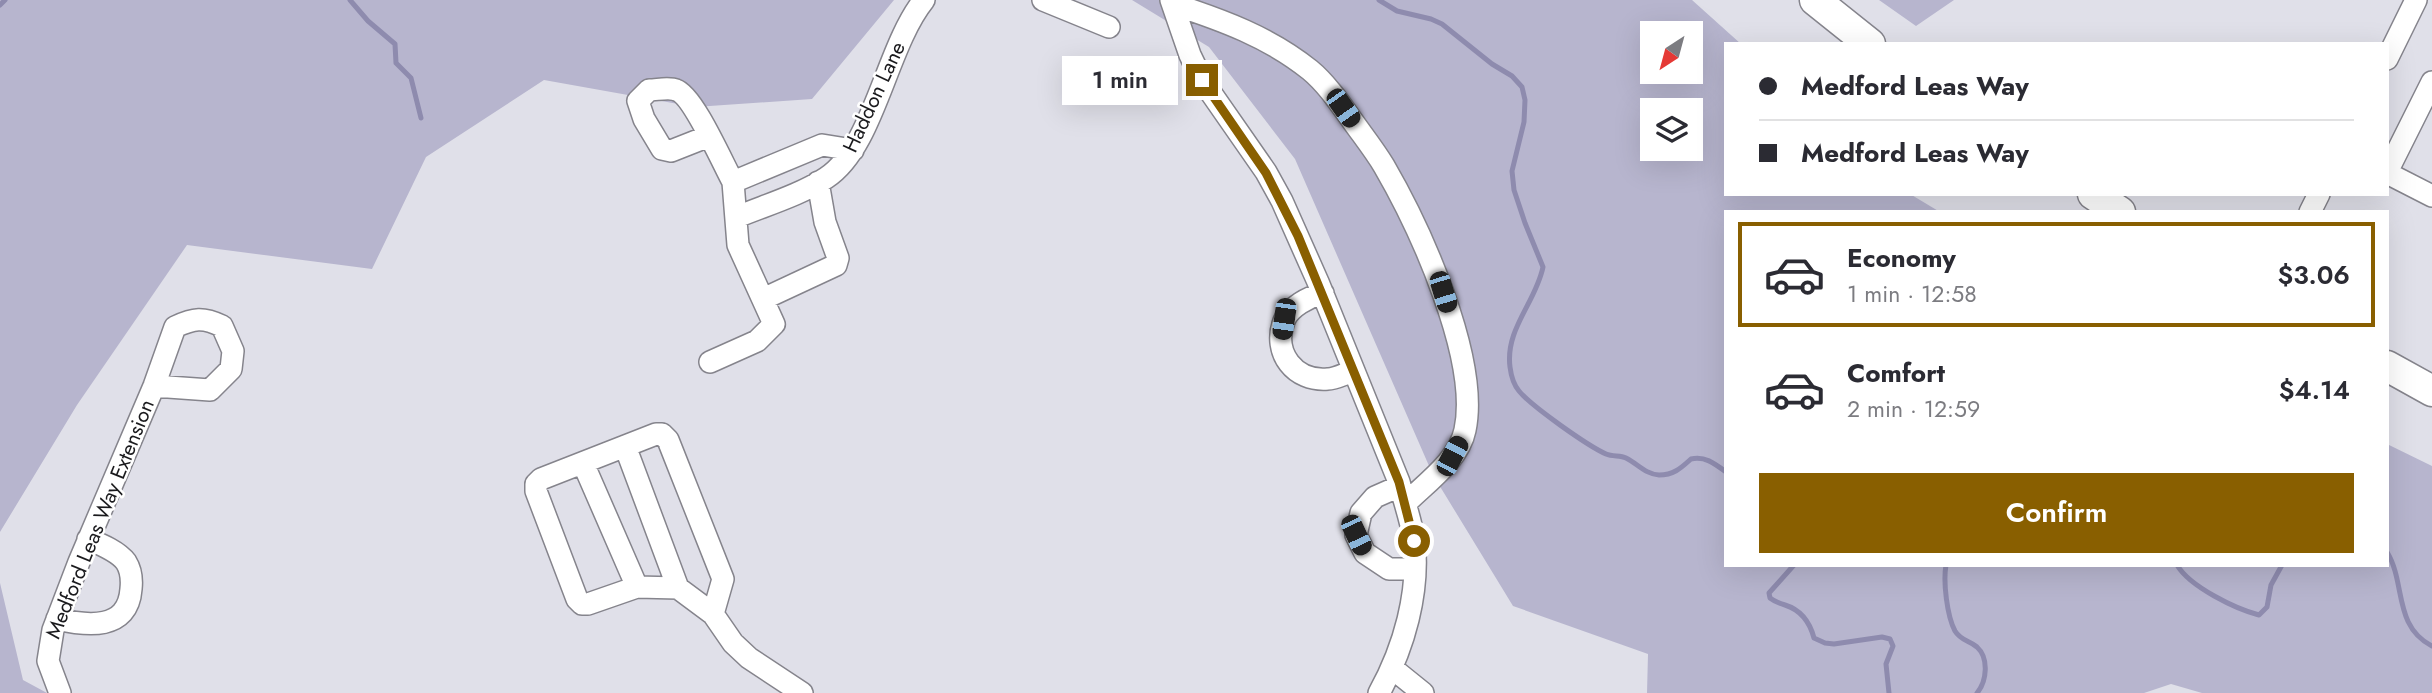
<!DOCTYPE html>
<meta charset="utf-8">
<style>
:root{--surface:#fff;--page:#f2f2f3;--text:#2b2b33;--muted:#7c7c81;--line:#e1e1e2;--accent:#895f00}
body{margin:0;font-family:Jost,sans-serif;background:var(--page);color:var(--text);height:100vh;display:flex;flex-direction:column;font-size:26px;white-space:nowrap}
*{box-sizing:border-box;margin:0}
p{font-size:23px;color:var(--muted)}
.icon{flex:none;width:38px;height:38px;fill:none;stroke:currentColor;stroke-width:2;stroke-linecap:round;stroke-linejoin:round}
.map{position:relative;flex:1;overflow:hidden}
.sheet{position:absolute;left:1724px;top:210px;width:665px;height:357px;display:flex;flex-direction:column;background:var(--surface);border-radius:0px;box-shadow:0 7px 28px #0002}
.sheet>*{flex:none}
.top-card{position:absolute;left:1724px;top:42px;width:665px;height:154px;border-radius:0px;box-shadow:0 7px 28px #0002;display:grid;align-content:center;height:154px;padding:0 35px;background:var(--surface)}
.needle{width:46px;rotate:216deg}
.tools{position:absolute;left:1640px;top:21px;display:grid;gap:14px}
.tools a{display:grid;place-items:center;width:63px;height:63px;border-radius:0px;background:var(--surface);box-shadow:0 7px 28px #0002;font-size:35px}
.end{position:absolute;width:32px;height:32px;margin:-16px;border:9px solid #895f00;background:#fff;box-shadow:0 0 0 4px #fff}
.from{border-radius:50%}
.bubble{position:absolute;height:49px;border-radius:0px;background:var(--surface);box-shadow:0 7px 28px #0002;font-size:23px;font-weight:600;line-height:49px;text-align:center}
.car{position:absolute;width:21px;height:42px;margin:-21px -10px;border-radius:9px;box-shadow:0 0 5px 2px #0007;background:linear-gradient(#222 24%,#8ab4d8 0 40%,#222 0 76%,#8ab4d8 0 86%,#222 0)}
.top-card b{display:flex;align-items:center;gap:24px;height:66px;font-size:26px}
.top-card b+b{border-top:2px solid var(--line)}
.top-card i{width:18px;height:18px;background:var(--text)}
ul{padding:12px 0 0;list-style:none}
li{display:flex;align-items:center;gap:21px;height:105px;margin:0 14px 10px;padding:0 21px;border:4px solid transparent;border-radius:0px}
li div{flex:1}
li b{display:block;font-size:26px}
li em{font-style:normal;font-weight:600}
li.selected{border-color:var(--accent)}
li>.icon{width:63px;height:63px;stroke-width:1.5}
.primary-button{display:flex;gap:14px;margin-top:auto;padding:14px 35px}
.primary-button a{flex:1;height:80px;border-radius:0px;background:var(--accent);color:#fff;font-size:28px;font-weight:600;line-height:80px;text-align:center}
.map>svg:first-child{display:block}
</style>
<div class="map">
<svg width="2432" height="693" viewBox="0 0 2432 693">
<rect width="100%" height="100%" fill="#e0e0e9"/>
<path fill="#b7b5ce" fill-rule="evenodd" d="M 0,0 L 894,0 L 812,99 L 695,107 L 544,80 L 426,157 L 372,269 L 187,245 L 77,405 L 0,532 Z
M 1132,0 L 1692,0 L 1741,44 L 1726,44 L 1726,194 L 1910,194 L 1940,212 L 1726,212 L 1726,565 L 2387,565 L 2387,444 L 2432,466 L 2432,693 L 2202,693 L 2171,684 L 2144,693 L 1647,693 L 1648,654 L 1513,606 L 1433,475 L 1295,159 L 1209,47 ZM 1652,33 L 1690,33 L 1690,72 L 1652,72 ZM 1652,110 L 1690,110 L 1690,149 L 1652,149 Z
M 1879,0 L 1954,0 L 1916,26 Z
M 0,583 L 23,680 L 47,693 L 0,693 Z"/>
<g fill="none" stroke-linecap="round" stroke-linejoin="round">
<path stroke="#8e8bae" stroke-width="5" d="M 350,0 L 368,21 L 395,44 L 396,63 L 411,78 L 421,118
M 1379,0 L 1397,11 L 1431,19 L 1442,24 L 1492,64 L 1512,76 L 1522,87 L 1525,100 L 1524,122 L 1512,171 L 1514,190 L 1525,223 L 1543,267 C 1536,302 1505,329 1510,367 C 1511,375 1514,385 1519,391 C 1531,406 1588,446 1606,454 C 1613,457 1620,455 1626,458 C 1638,464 1645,474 1659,475 C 1674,475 1681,468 1691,459 C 1705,456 1714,463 1726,472
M 0,5 L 5,0
M 2387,552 C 2406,583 2393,626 2432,646
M 1794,565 L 1769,593 L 1770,598 C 1775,602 1778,603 1785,605 C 1801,610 1810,623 1814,638 L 1825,643 L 1834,644 L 1882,637 L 1890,639 L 1893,646 L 1886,664 L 1889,693
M 1946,565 C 1943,582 1947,616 1955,631 C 1961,641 1969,640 1977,647 C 1989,658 1987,681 1977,693
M 2177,565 C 2190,587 2236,609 2259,615 L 2267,607 L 2271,585 L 2282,565"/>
<g stroke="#85848c" stroke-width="24">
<path id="minor" d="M 1043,0 L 1109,27
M 1171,0 L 1190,55 L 1202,80 L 1266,172 L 1282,201 L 1318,282 L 1399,482 C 1404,501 1411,520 1414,540 C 1420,592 1404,648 1379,693
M 1173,4 C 1222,20 1269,37 1310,70 C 1327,84 1341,105 1354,123 C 1364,137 1375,151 1384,166 C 1420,228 1480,359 1465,430 C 1459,460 1426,483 1406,503
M 2387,59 L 2416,0
M 709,136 L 671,151 L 662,149 L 644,119 L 638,101 L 649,90 C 657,90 669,87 676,90 C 693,95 723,164 733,182
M 2387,172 L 2432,82
M 2387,173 L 2432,196
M 2310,212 L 2319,194
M 737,217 C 766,205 800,195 826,178 C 874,147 886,47 924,0
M 1323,293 C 1309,297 1289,307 1284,321 C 1272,353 1295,382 1328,379 C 1336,379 1346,373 1354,371
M 763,299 L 836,265 L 838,258 L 825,222 L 818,182
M 710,362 L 757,341 L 774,324 L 738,245 L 733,182 L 822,145 L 853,150
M 625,446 L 678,588
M 583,463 L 637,587
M 1400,486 L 1375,497 L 1361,513 L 1356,535 L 1365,553 L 1389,569 L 1414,569
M 713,614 L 723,579 L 668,440 L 662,434 L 656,434 L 541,479 L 536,484 L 536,491 L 577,599 L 582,604 L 588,604 L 637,587 L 678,588 L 713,614 L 733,643 L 749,658 L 802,693
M 57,619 C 87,626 128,631 131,589 C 132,580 131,570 126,562 C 118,551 100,544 88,539
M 1392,668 L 1423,693
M 60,693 L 48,661 L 53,630 L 79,562 L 154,386 L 175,327 C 194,318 203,317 222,326 L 233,351 L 231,369 L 210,390 L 154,386"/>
</g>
<g stroke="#85848c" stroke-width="33">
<path id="highway" d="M 1815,0 L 1870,44
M 2093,194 L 2120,212
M 2387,366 L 2432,391"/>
</g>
<use href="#minor" stroke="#fff" stroke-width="21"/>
<use href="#highway" stroke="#fff" stroke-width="30"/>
</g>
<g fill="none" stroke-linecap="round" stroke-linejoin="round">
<path stroke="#895f00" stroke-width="9" d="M 1202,80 L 1266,173 L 1298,236 L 1399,482 L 1414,541"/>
</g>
<g text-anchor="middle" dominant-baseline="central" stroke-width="5" stroke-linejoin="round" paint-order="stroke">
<g font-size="21" fill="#1a1a1d" stroke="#fff">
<text transform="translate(874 97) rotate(-65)">Haddon Lane</text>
<text transform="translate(100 519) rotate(-68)">Medford Leas Way Extension</text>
</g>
</g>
</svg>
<div class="tools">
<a><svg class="needle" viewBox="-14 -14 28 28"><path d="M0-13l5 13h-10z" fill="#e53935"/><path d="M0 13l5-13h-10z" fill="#7c7c81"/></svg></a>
<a><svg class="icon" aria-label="layers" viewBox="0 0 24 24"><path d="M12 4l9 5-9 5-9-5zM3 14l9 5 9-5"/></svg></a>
</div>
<i class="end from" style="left:1414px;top:541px"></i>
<i class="end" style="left:1202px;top:80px"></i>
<div class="bubble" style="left:1062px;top:56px;width:116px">1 min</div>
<i class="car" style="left:1343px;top:108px;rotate:145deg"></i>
<i class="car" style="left:1443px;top:292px;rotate:163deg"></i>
<i class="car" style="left:1284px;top:319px;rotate:188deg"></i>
<i class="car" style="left:1452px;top:456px;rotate:28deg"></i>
<i class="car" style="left:1356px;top:535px;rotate:155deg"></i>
<div class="top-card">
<b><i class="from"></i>Medford Leas Way</b>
<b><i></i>Medford Leas Way</b>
</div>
<section class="sheet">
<ul>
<li class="selected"><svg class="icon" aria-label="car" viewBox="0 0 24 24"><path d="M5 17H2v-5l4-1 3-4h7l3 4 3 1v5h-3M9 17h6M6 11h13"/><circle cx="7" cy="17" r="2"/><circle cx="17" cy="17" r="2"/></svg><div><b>Economy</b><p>1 min · 12:58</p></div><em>$3.06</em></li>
<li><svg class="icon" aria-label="car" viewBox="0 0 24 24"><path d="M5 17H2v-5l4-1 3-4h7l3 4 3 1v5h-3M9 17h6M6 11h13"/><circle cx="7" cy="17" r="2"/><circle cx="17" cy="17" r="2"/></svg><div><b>Comfort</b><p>2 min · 12:59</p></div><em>$4.14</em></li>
</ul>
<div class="primary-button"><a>Confirm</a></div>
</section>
</div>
